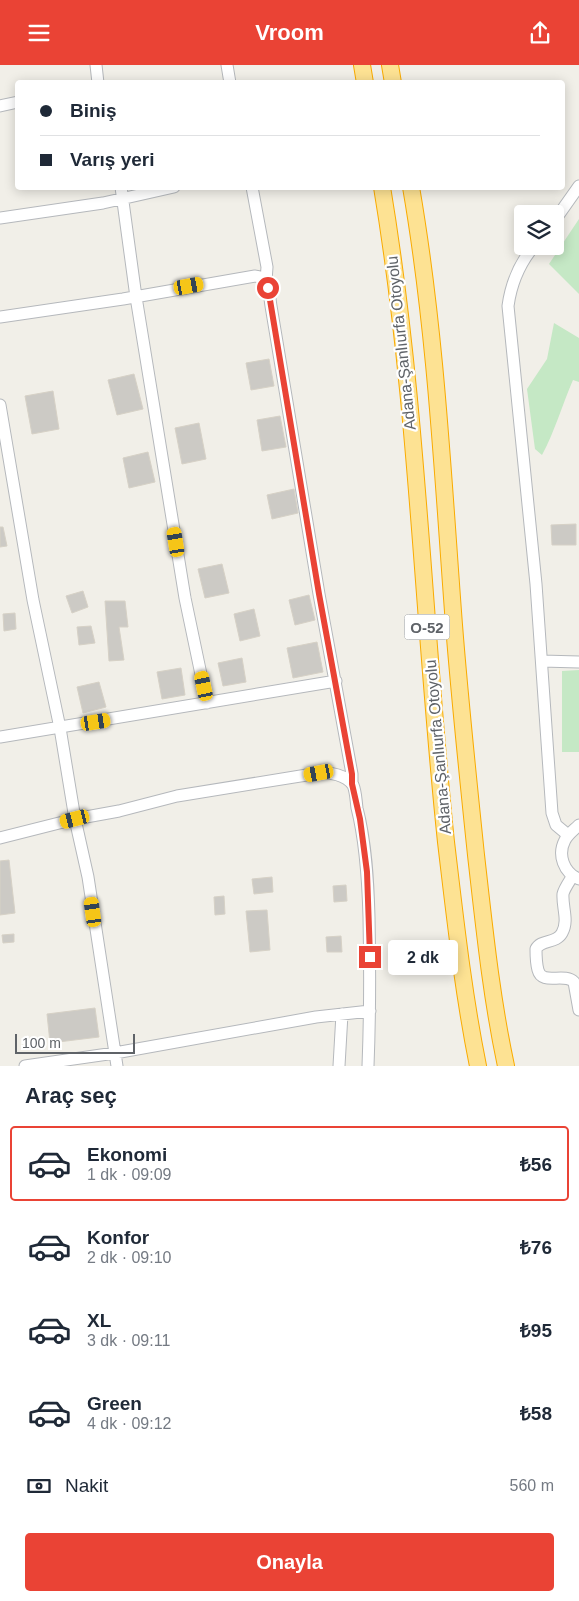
<!DOCTYPE html>
<html lang="tr">
<meta charset="utf-8">
<style>
:root{--surface:#fff;--page:#f2f2f3;--text:#1f2937;--muted:#747a83;--line:#e0e1e3;--accent:#ea4335}
body{margin:0;font-family:Arial,sans-serif;background:var(--page);color:var(--text);height:100vh;display:flex;flex-direction:column;font-size:19px;white-space:nowrap}
*{box-sizing:border-box;margin:0}
p{font-size:16px;color:var(--muted)}
.icon{flex:none;width:28px;height:28px;fill:none;stroke:currentColor;stroke-width:2;stroke-linecap:round;stroke-linejoin:round}
.map{position:relative;height:1001px;overflow:hidden}
.drawer{display:flex;flex-direction:column;background:var(--surface);flex:1}
.drawer>*{flex:none}
.top-card{position:absolute;left:15px;top:15px;width:550px;height:110px;border-radius:5px;box-shadow:0 2px 12px #0003;display:grid;align-content:center;height:110px;padding:0 25px;background:var(--surface)}
.buttons{position:absolute;left:514px;top:140px;display:grid;gap:10px}
.buttons a{display:grid;place-items:center;width:50px;height:50px;border-radius:5px;background:var(--surface);box-shadow:0 2px 12px #0003;font-size:25px}
.scale{position:absolute;left:15px;bottom:12px;width:120px;box-sizing:border-box;padding-left:5px;border:2px solid #5f6368;border-top:0;font-size:14px;line-height:18px;white-space:nowrap;color:#5f6368;-webkit-text-stroke:4px #fff;paint-order:stroke}
.end{position:absolute;width:22px;height:22px;margin:-11px;border:6px solid #ea4335;background:#fff;box-shadow:0 0 0 2px #fff}
.from{border-radius:50%}
.bubble{position:absolute;height:35px;border-radius:5px;background:var(--surface);box-shadow:0 2px 12px #0003;font-size:16px;font-weight:600;line-height:35px;text-align:center}
.car{position:absolute;width:15px;height:30px;margin:-15px -8px;border-radius:6px;box-shadow:0 0 4px 1px #0007;background:linear-gradient(#f5c518 24%,#345 0 40%,#f5c518 0 76%,#345 0 86%,#f5c518 0)}
.top-card b{display:flex;align-items:center;gap:18px;height:48px;font-size:19px}
.top-card b+b{border-top:1px solid var(--line)}
.top-card i{width:12px;height:12px;background:var(--text)}
ul{padding:0;list-style:none}
li{display:flex;align-items:center;gap:15px;height:75px;margin:0 10px 8px;padding:0 15px;border:2px solid transparent;border-radius:5px}
li div{flex:1}
li b{display:block;font-size:19px}
li em{font-style:normal;font-weight:600}
li.active{border-color:var(--accent)}
li>.icon{width:45px;height:45px;stroke-width:1.5}
h2{padding:0 25px;font-size:22px;line-height:60px}
.pay{display:flex;align-items:center;gap:12px;height:55px;padding:0 25px;font-size:19px}
.pay p{margin-inline-start:auto}
.primary-button{display:flex;gap:10px;margin-top:auto;padding:10px 25px}
.primary-button a{flex:1;height:58px;border-radius:5px;background:var(--accent);color:#fff;font-size:20px;font-weight:600;line-height:58px;text-align:center}
header{display:flex;justify-content:space-between;align-items:center;height:65px;padding:0 25px;background:var(--accent);color:#fff;font-size:22px;font-weight:600}
.map>svg:first-child{display:block}
</style>
<header><svg class="icon" aria-label="menu" viewBox="0 0 24 24"><path d="M4 6h16M4 12h16M4 18h16"/></svg>Vroom<svg class="icon" aria-label="share" viewBox="0 0 24 24"><path d="M12 15V3M7 8l5-5 5 5M5 13v7h14v-7"/></svg></header>
<div class="map">
<svg width="579" height="1001" viewBox="0 0 579 1001">
<rect width="100%" height="100%" fill="#f1efe8"/>
<path fill="#c5e8c5" d="M 579,154 L 579,229 L 549,199 Z
M 554,258 L 579,273 L 579,317 L 573,315 C 562,340 555,366 542,390 L 535,384 L 527,324 L 547,294 Z
M 579,605 L 579,687 L 562,687 L 562,606 Z"/>
<path fill="#cccac5" stroke="#d6d1c6" d="M 269,294 L 274,321 L 251,325 L 246,298 Z
M 134,309 L 143,344 L 117,350 L 108,315 Z
M 53,326 L 59,364 L 32,369 L 25,331 Z
M 280,351 L 286,382 L 262,386 L 257,355 Z
M 199,358 L 206,394 L 182,399 L 175,363 Z
M 148,387 L 155,417 L 129,423 L 123,393 Z
M 294,424 L 298,448 L 272,454 L 267,430 Z
M 576,459 L 576,480 L 552,480 L 551,460 Z
M 0,462 L 3,462 L 7,481 L 0,482 Z
M 222,499 L 229,528 L 205,533 L 198,504 Z
M 83,526 L 88,542 L 72,548 L 66,531 Z
M 309,530 L 315,555 L 295,560 L 289,535 Z
M 105,536 L 125,536 L 128,562 L 119,562 L 124,595 L 109,596 Z
M 254,544 L 260,571 L 240,576 L 234,549 Z
M 15,548 L 16,564 L 4,566 L 3,549 Z
M 91,561 L 95,578 L 79,580 L 77,562 Z
M 317,577 L 323,607 L 293,613 L 287,583 Z
M 242,593 L 246,617 L 223,621 L 218,598 Z
M 181,603 L 185,630 L 162,634 L 157,607 Z
M 99,617 L 106,642 L 83,648 L 77,622 Z
M 9,795 L 15,848 L 0,850 L 0,796 Z
M 272,812 L 273,827 L 254,829 L 252,814 Z
M 346,820 L 347,836 L 334,837 L 333,821 Z
M 224,831 L 225,849 L 215,850 L 214,832 Z
M 267,845 L 270,885 L 250,887 L 246,846 Z
M 14,869 L 14,877 L 3,878 L 2,870 Z
M 341,871 L 342,887 L 327,887 L 326,872 Z
M 95,943 L 99,972 L 50,978 L 47,949 Z"/>
<g fill="none" stroke-linecap="round" stroke-linejoin="round">
<g stroke="#b5b8bc" stroke-width="13">
<path id="minor" d="M 96,0 L 98,18
M 227,0 L 230,18
M 0,41 L 18,37
M 121,122 L 136,232 L 185,533 L 207,638
M 252,122 L 267,202 L 266,216
M 0,153 L 103,138 L 174,122
M 555,155 L 579,121
M 534,181 C 519,199 511,219 508,241 L 536,519 L 552,748 L 556,760 L 568,770
M 0,252 L 123,234 L 255,211 C 270,212 269,229 271,241 L 319,529 L 352,709 L 352,719
M 0,340 L 33,535 L 60,663 L 75,754 L 88,812 L 117,1001
M 542,596 L 579,597
M 0,672 L 336,616
M 579,760 C 574,765 568,769 565,775 C 557,790 564,808 579,814
M 0,773 L 75,754 L 119,746 L 177,731 L 319,708 C 330,707 346,710 353,720 C 356,727 356,736 357,743 C 366,778 368,816 369,852 C 370,902 370,951 368,1001
M 572,812 C 569,817 564,824 563,829 C 562,843 569,855 562,868 C 556,879 541,874 536,884 C 536,890 536,898 538,905 C 542,921 564,907 574,917 L 579,945
M 25,1001 L 115,988 L 316,952 L 370,946
M 339,1001 L 342,949"/>
</g>
<g stroke="#f9ab00" stroke-width="18">
<path id="highway" d="M 362,0 L 365,18
M 390,0 L 393,18
M 382,122 C 418,338 423,559 446,777 C 455,852 463,927 478,1001
M 411,122 C 436,267 443,414 454,560 C 460,637 468,713 476,790 C 484,860 491,931 506,1001"/>
</g>
<use href="#minor" stroke="#fff" stroke-width="11"/>
<use href="#highway" stroke="#fde293" stroke-width="16"/>
</g>
<g fill="none" stroke-linecap="round" stroke-linejoin="round">
<path stroke="#ea4335" stroke-width="6" d="M 268,223 L 319,529 L 352,709 L 352,719 L 360,754 L 367,807 L 370,892"/>
</g>
<g text-anchor="middle" dominant-baseline="central" stroke-width="4.5" stroke-linejoin="round" paint-order="stroke">
<rect fill="#fff" stroke="#8f9295" stroke-width="1" x="404.5" y="549.5" width="45" height="25" rx="4"/>
<g font-size="15" font-weight="bold" fill="#5f6368">
<text x="427" y="562">O-52</text>
</g>
<g font-size="16" fill="#5f6368" stroke="#fff">
<text transform="translate(401 278) rotate(-96)">Adana-Şanlıurfa Otoyolu</text>
<text transform="translate(438 682) rotate(-95)">Adana-Şanlıurfa Otoyolu</text>
</g>
</g>
</svg>
<div class="buttons">
<a><svg class="icon" aria-label="layers" viewBox="0 0 24 24"><path d="M12 4l9 5-9 5-9-5zM3 14l9 5 9-5"/></svg></a>
</div>
<div class="scale">100 m</div>
<i class="end from" style="left:268px;top:223px"></i>
<i class="end" style="left:370px;top:892px"></i>
<div class="bubble" style="left:388px;top:875px;width:70px">2 dk</div>
<i class="car" style="left:189px;top:221px;rotate:80deg"></i>
<i class="car" style="left:176px;top:477px;rotate:351deg"></i>
<i class="car" style="left:204px;top:621px;rotate:348deg"></i>
<i class="car" style="left:96px;top:657px;rotate:81deg"></i>
<i class="car" style="left:319px;top:708px;rotate:260deg"></i>
<i class="car" style="left:75px;top:754px;rotate:256deg"></i>
<i class="car" style="left:93px;top:847px;rotate:352deg"></i>
<div class="top-card">
<b><i class="from"></i>Biniş</b>
<b><i></i>Varış yeri</b>
</div>
</div>
<section class="drawer">
<h2>Araç seç</h2>
<ul>
<li class="active"><svg class="icon" aria-label="car" viewBox="0 0 24 24"><path d="M5 17H2v-5l4-1 3-4h7l3 4 3 1v5h-3M9 17h6M6 11h13"/><circle cx="7" cy="17" r="2"/><circle cx="17" cy="17" r="2"/></svg><div><b>Ekonomi</b><p>1 dk · 09:09</p></div><em>₺56</em></li>
<li><svg class="icon" aria-label="car" viewBox="0 0 24 24"><path d="M5 17H2v-5l4-1 3-4h7l3 4 3 1v5h-3M9 17h6M6 11h13"/><circle cx="7" cy="17" r="2"/><circle cx="17" cy="17" r="2"/></svg><div><b>Konfor</b><p>2 dk · 09:10</p></div><em>₺76</em></li>
<li><svg class="icon" aria-label="car" viewBox="0 0 24 24"><path d="M5 17H2v-5l4-1 3-4h7l3 4 3 1v5h-3M9 17h6M6 11h13"/><circle cx="7" cy="17" r="2"/><circle cx="17" cy="17" r="2"/></svg><div><b>XL</b><p>3 dk · 09:11</p></div><em>₺95</em></li>
<li><svg class="icon" aria-label="car" viewBox="0 0 24 24"><path d="M5 17H2v-5l4-1 3-4h7l3 4 3 1v5h-3M9 17h6M6 11h13"/><circle cx="7" cy="17" r="2"/><circle cx="17" cy="17" r="2"/></svg><div><b>Green</b><p>4 dk · 09:12</p></div><em>₺58</em></li>
</ul>
<div class="pay"><svg class="icon" aria-label="cash" viewBox="0 0 24 24"><path d="M3 7h18v10H3z"/><circle cx="12" cy="12" r="2"/></svg>Nakit<p>560 m</p></div>
<div class="primary-button"><a>Onayla</a></div>
</section>
